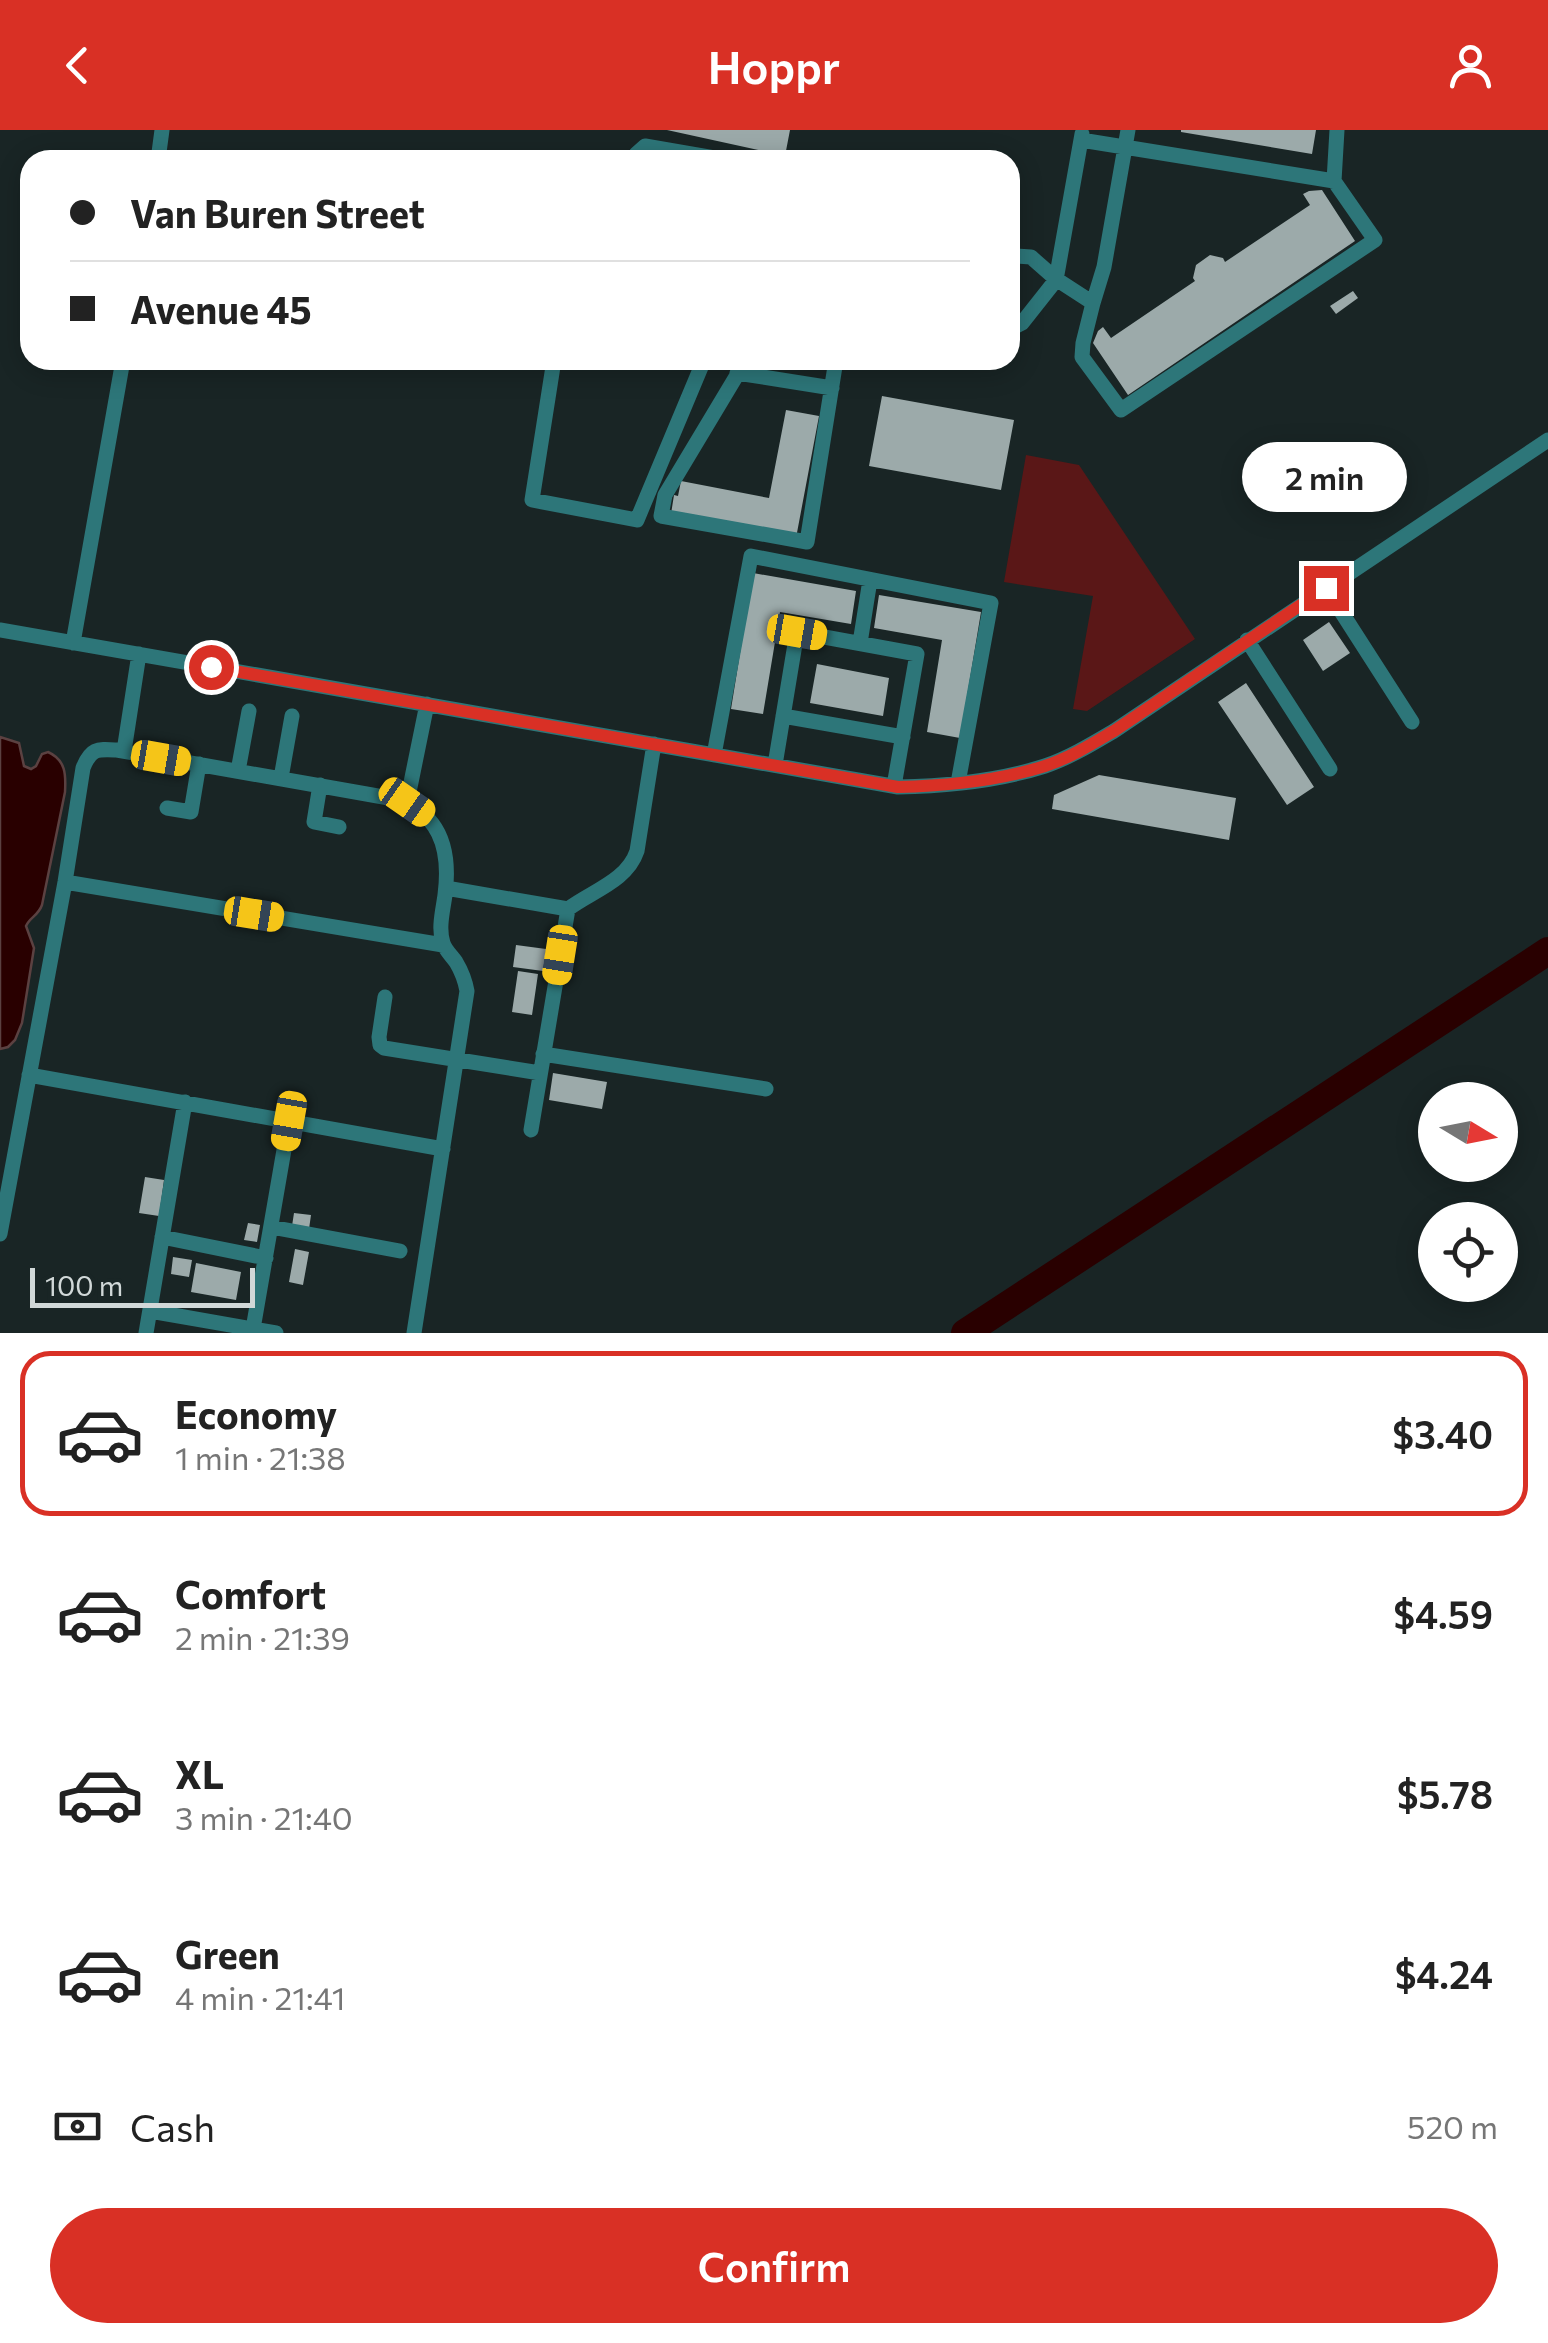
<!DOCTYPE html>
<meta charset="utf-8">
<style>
:root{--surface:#fff;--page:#f6f6f6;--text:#222;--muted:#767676;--line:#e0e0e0;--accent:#d93025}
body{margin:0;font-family:Commissioner,sans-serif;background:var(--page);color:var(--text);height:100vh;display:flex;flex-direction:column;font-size:38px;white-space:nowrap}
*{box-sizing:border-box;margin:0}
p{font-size:32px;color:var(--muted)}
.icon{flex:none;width:55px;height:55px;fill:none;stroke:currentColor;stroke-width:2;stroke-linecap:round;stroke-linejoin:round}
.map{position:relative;height:1203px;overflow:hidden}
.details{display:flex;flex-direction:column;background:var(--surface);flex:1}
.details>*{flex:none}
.banner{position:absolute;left:20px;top:20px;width:1000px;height:220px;border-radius:30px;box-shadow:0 5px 25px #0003;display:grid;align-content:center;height:220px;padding:0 50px;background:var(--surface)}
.needle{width:65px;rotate:100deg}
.fabs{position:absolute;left:1418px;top:952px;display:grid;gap:20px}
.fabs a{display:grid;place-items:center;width:100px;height:100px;border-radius:50%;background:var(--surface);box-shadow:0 5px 25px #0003;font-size:50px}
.scale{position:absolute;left:30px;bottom:25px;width:225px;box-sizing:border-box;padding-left:10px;border:5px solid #d1d8d8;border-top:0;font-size:28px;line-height:35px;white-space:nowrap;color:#d1d8d8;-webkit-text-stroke:8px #192525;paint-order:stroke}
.end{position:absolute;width:45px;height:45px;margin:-22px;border:12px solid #d93025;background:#fff;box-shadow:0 0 0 5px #fff}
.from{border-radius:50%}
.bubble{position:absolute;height:70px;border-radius:35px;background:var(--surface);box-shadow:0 5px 25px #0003;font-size:32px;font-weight:600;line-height:70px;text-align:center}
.car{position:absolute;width:30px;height:60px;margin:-30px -15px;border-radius:12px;box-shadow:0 0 8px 2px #0007;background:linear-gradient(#f5c518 24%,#345 0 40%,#f5c518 0 76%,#345 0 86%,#f5c518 0)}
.banner b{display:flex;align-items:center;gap:35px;height:95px;font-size:38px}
.banner b+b{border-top:2px solid var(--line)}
.banner i{width:25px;height:25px;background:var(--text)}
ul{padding:18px 0 0;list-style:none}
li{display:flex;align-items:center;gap:30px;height:165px;margin:0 20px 15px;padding:0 30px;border:5px solid transparent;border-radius:30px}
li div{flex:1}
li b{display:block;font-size:38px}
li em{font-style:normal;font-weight:600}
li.active{border-color:var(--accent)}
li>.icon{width:90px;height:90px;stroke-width:1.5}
.pay{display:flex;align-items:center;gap:25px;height:110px;padding:0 50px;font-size:38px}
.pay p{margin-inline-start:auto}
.primary-button{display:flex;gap:20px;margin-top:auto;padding:20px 50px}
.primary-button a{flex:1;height:115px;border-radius:60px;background:var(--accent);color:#fff;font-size:40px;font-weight:600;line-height:115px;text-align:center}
header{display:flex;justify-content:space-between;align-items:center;height:130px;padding:0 50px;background:var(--accent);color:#fff;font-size:45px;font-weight:600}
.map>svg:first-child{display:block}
</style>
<header><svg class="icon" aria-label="back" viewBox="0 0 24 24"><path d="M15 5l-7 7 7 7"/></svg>Hoppr<svg class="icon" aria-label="person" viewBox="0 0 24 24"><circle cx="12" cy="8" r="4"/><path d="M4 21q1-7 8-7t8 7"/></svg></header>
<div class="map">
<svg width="1548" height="1203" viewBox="0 0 1548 1203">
<rect width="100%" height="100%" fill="#192525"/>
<path fill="#5a1717" d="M 1026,325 L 1079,335 L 1195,509 L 1087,581 L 1073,579 L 1093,466 L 1004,452 Z"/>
<path fill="#290000" stroke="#5b4141" stroke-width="2.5" d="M 0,607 L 19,613 L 24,636 L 31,639 L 36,636 L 42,624 L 48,622 C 66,630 66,645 65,662 L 42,775 C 38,786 30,787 26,796 L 34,818 L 22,893 L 15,910 L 8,917 L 0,919 Z"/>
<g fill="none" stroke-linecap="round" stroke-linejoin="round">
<path stroke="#290000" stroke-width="28" d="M 965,1203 L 1548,821"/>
</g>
<path fill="#9caaaa" d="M 667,0 L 790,0 L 785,26 Z
M 1181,0 L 1316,0 L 1312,24 L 1181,2 Z
M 1322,60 L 1355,111 L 1128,265 L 1093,213 L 1098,201 L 1103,197 L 1111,208 L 1195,151 L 1193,148 L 1196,135 L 1210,125 L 1223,128 L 1225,132 L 1310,75 L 1303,64 L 1309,61 Z
M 1353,161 L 1358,168 L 1336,184 L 1330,176 Z
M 882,266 L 1014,290 L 1001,360 L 869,336 Z
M 786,280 L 819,286 L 796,408 L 671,384 L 674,365 L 678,366 L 681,351 L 769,368 Z
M 753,443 L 856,461 L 851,494 L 780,482 L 763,584 L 731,579 Z
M 879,465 L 981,482 L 960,608 L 927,602 L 942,510 L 874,498 Z
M 1329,492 L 1350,523 L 1323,541 L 1303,510 Z
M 817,534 L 889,548 L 883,586 L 810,573 Z
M 1246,553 L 1314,657 L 1287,675 L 1218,572 Z
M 1099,645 L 1236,668 L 1229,710 L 1052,679 L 1054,665 Z
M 516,815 L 546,819 L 543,841 L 513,837 Z
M 518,841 L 538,844 L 532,885 L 512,882 Z
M 553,943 L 607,952 L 602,979 L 549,970 Z
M 145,1047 L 164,1050 L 159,1086 L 139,1083 Z
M 294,1083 L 311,1085 L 309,1099 L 292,1096 Z
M 248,1093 L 260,1095 L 257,1112 L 244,1110 Z
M 295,1119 L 309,1122 L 303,1155 L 289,1152 Z
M 173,1127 L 192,1130 L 189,1147 L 171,1144 Z
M 196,1133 L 241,1142 L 236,1170 L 191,1162 Z"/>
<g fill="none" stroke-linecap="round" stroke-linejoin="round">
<path stroke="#2d7679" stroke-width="15" d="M 1081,10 L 1334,51
M 158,30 L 162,0
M 635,30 L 636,24 L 645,16 L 726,30
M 1010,131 L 1016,126 L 1031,127 L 1056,149 L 1093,173 L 1083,213 L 1082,227 L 1121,280 L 1375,110 L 1334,51 L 1337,0
M 1093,173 L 1104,137 L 1128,0
M 1010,199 L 1022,193 L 1056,150 L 1082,4
M 554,230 L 532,370 L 637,390 L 704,230
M 746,230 L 665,365 L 661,386 L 807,412 L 836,230
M 737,243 L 832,258
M 1326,458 L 1412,592
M 0,500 L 898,657 C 947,656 998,651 1045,636 C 1069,628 1092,614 1114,601 L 1548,310
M 1247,510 L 1330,639
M 73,513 L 123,230
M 860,513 L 870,450
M 783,586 L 903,607
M 124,621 L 139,524
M 714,625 L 751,426 L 991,473 L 958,653
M 775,635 L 797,502 L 917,524 L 894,656
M 238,641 L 249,581
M 281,648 L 292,586
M 320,655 L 314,692 L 339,697
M 407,672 L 427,574
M 167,678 L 191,682 L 199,634
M 65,752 L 443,815
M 446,758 L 568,779
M 385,867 L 379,907 L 380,915 L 384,918 L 540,943
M 543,924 L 766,959
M 29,945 L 443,1019
M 531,1000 L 568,779 C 592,761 627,751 637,721 L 654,614
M 271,1097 L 400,1121
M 0,1104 L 65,752 L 83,638 C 91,618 97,619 117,620 L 389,668 C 440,680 451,718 445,765 C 443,780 438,798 443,813 C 445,820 452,826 456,832 C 462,842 465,850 467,861 L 414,1203
M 162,1107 L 266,1128
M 150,1181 L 276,1203
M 253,1199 L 289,991
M 146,1203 L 185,972"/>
</g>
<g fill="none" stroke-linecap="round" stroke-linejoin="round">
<path stroke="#d93025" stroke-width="12" d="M 211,537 L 898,657 C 947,656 998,651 1045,636 C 1070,628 1092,614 1114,601 L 1326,458"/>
</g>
</svg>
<div class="fabs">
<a><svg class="needle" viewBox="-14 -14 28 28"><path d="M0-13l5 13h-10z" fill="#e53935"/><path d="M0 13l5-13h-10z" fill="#767676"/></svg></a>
<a><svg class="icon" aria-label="locate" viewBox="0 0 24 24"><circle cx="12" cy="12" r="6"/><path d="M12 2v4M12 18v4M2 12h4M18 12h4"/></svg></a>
</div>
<div class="scale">100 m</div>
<i class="end from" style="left:211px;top:537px"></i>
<i class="end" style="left:1326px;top:458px"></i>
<div class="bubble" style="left:1242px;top:312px;width:165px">2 min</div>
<i class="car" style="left:797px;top:502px;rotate:100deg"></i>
<i class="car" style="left:161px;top:628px;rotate:100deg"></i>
<i class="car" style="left:407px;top:672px;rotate:125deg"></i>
<i class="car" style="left:254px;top:784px;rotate:99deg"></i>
<i class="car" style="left:560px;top:825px;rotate:189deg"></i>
<i class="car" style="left:289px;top:991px;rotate:190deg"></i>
<div class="banner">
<b><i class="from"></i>Van Buren Street</b>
<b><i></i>Avenue 45</b>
</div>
</div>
<section class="details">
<ul>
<li class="active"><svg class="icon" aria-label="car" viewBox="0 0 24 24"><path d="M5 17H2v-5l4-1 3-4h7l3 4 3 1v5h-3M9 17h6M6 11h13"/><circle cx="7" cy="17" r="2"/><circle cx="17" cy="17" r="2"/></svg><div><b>Economy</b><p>1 min · 21:38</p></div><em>$3.40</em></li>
<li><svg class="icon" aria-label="car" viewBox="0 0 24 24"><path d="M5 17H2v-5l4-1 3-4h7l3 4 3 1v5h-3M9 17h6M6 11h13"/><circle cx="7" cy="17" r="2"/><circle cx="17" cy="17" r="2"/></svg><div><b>Comfort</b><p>2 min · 21:39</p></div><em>$4.59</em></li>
<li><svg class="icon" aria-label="car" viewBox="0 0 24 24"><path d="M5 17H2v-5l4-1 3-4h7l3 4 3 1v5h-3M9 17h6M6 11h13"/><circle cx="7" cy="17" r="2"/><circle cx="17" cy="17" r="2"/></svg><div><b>XL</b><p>3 min · 21:40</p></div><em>$5.78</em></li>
<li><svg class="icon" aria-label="car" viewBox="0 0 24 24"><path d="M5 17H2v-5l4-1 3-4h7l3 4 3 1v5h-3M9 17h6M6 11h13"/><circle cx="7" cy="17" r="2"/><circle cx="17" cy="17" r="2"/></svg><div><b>Green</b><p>4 min · 21:41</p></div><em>$4.24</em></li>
</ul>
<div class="pay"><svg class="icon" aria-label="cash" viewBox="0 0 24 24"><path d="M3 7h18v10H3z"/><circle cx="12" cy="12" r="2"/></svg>Cash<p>520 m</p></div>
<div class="primary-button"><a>Confirm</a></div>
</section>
